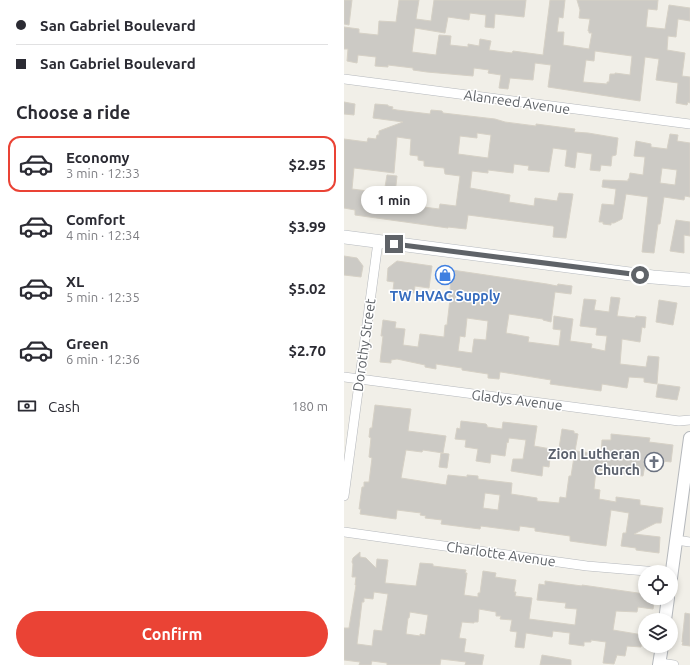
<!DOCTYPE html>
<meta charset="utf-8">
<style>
:root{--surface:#fff;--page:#f2f2f3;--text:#2b2b33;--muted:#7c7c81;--line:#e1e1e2;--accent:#ea4335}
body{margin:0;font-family:Ubuntu,sans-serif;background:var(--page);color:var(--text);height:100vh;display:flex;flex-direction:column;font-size:15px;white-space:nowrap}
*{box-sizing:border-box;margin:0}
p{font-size:13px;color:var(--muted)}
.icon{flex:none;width:22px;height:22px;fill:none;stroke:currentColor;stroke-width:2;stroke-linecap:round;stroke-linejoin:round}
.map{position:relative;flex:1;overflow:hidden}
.details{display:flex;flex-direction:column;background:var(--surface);width:344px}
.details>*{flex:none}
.top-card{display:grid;align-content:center;height:88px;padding:0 16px;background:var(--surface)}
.buttons{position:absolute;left:294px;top:565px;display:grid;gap:8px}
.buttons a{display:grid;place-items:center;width:40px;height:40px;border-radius:50%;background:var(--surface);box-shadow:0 2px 6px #0003;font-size:20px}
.end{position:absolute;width:18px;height:18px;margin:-9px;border:5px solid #5f6368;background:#fff;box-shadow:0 0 0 2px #fff}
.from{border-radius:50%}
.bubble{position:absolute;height:28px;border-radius:14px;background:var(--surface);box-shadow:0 2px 6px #0003;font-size:13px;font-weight:700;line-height:28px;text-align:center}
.top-card b{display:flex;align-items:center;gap:14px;height:38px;font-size:15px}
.top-card b+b{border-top:1px solid var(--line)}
.top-card i{width:10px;height:10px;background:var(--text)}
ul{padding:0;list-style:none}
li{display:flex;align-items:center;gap:12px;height:56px;margin:0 8px 6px;padding:0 8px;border:2px solid transparent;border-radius:12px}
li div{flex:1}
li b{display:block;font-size:15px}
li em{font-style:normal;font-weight:700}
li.selected{border-color:var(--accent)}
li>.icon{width:36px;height:36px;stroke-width:1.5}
h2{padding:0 16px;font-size:18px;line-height:48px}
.pay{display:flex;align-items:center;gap:10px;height:44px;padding:0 16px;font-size:15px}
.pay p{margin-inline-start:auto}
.button{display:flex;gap:8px;margin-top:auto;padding:8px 16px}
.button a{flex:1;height:46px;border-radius:24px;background:var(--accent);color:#fff;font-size:16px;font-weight:700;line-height:46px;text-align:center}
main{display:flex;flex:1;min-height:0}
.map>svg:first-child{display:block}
</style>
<main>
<section class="details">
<div class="top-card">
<b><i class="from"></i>San Gabriel Boulevard</b>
<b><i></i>San Gabriel Boulevard</b>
</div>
<h2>Choose a ride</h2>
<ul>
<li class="selected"><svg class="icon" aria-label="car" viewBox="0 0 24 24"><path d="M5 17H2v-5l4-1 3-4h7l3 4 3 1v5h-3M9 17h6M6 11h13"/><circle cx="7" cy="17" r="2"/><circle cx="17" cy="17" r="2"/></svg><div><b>Economy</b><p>3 min · 12:33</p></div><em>$2.95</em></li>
<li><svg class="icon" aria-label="car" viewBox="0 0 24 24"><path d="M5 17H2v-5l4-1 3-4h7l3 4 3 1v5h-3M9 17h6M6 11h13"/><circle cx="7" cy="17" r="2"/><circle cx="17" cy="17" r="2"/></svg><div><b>Comfort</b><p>4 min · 12:34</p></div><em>$3.99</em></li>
<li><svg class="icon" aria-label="car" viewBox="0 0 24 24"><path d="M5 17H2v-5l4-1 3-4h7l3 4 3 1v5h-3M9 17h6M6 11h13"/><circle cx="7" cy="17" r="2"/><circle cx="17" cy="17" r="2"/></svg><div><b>XL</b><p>5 min · 12:35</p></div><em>$5.02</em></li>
<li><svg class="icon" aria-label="car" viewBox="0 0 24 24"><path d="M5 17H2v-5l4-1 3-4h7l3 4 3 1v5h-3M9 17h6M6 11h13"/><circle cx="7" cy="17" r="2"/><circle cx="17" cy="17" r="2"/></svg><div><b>Green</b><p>6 min · 12:36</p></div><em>$2.70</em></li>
</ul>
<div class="pay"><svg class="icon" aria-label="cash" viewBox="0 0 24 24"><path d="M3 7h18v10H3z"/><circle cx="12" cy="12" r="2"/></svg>Cash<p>180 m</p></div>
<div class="button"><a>Confirm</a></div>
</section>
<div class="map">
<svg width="346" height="665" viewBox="0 0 346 665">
<rect width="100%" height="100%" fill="#f1efe8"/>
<path fill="#cccac5" stroke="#d6d1c6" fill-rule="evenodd" d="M 0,0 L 8,0 L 5,25 L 0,24 Z
M 55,0 L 75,0 L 72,19 L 87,21 L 90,0 L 182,0 L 180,17 L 151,14 L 150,28 L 141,27 L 142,15 L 126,13 L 125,20 L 104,17 L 101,33 L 71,28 L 68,52 L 92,55 L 95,35 L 107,36 L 106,45 L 124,47 L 124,44 L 135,46 L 136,39 L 147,41 L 145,50 L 168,53 L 169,51 L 199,55 L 206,0 L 221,0 L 219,18 L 215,17 L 213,32 L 220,32 L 219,45 L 245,49 L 248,33 L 245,33 L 245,31 L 244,31 L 246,19 L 235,18 L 236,10 L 233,0 L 314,0 L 313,10 L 304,9 L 302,27 L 321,29 L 325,5 L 346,8 L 346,21 L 334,19 L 332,37 L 324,36 L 323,50 L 341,53 L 338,76 L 346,77 L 346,103 L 344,102 L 343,105 L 332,103 L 334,83 L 312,80 L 315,59 L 301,57 L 296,101 L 204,87 L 207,65 L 191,63 L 189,80 L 166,78 L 164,89 L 155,88 L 157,75 L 144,73 L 145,70 L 130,68 L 129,76 L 83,72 L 69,70 L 69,68 L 44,65 L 44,67 L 31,66 L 32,57 L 14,55 L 13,63 L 3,61 L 4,49 L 0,49 L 0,27 L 15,29 L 15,33 L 34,35 L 35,21 L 52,22 ZM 251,51 L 288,56 L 286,75 L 271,73 L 271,74 L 266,74 L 265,82 L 263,82 L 263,84 L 239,82 L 242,60 L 250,61 Z
M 0,102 L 11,104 L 10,115 L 0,114 Z
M 31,104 L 44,105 L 44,106 L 49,107 L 48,109 L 53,110 L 86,114 L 87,110 L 98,111 L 99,113 L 151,119 L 161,122 L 192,126 L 192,124 L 231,129 L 230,132 L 244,133 L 274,138 L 272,155 L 268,156 L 267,166 L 257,165 L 256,171 L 246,170 L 248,154 L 233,152 L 231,168 L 221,166 L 223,150 L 209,148 L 205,172 L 184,170 L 185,166 L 170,164 L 169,173 L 144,170 L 144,173 L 128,171 L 126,188 L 166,195 L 165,202 L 190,206 L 191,198 L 213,201 L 215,193 L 229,194 L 222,238 L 209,237 L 210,227 L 209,226 L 124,215 L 122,229 L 104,227 L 104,228 L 11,215 L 11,210 L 0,208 L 0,139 L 23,142 L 24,138 L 32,139 L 33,135 L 35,135 L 35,131 L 59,122 L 29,118 ZM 133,133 L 147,135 L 144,158 L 114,154 L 116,136 L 133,138 ZM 53,137 L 67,139 L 66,154 L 66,155 L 74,156 L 74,160 L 80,161 L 80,166 L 100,168 L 101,174 L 116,176 L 112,206 L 96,204 L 95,209 L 50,203 L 53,176 L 43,175 L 40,193 L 8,189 L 10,168 L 50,173 Z
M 326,134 L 334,135 L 333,141 L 346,143 L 346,197 L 341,196 L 340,200 L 320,197 L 316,224 L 314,224 L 310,253 L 298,252 L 304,197 L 282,194 L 278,219 L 270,223 L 267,223 L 267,225 L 259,224 L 259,222 L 255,222 L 258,204 L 270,205 L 272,189 L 258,187 L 259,180 L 284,181 L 284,179 L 285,179 L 286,173 L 299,175 L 301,157 L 290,156 L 292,141 L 307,144 L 307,147 L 323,149 ZM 318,168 L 333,170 L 331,185 L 316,183 Z
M 332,220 L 346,222 L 346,236 L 340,235 L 340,253 L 326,251 Z
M 0,256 L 13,258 L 19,266 L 17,277 L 0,275 Z
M 53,261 L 88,266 L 85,288 L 71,286 L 70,293 L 49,290 L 50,282 L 43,281 L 44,268 Z
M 108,270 L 203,284 L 213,286 L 214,284 L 228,286 L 227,294 L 211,292 L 207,322 L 199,320 L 199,319 L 165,314 L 162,333 L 185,337 L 184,342 L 215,346 L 217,330 L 209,329 L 210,316 L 229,319 L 226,341 L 248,344 L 247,348 L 261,351 L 263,336 L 252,335 L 253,328 L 236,326 L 240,299 L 252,300 L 250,310 L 265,312 L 267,297 L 276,298 L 273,316 L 291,318 L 292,316 L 302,317 L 301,328 L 298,327 L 296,342 L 278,339 L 276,364 L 302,367 L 304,356 L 315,357 L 313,384 L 300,382 L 300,378 L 285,377 L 283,388 L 258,384 L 257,391 L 206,384 L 207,380 L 157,372 L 156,372 L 155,379 L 144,378 L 144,374 L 118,370 L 118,368 L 92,364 L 92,369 L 81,367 L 81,365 L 53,359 L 47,360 L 47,363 L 36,362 L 39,336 L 37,336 L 39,320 L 52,322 L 51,328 L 61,329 L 59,345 L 74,347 L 76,334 L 100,337 L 101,325 L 103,325 L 106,299 L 105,299 ZM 123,318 L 144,321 L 142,340 L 130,339 L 128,353 L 114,351 L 116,336 L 121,337 Z
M 315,300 L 333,303 L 329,325 L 312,322 Z
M 314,384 L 336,387 L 333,400 L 312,397 Z
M 31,405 L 67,409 L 64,431 L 102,436 L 99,453 L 79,450 L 78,452 L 62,450 L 57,478 L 102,485 L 104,475 L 123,477 L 123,475 L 134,476 L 134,479 L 168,483 L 167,494 L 193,498 L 193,501 L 215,503 L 216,497 L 222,498 L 225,476 L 227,476 L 230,457 L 214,455 L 218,429 L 230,431 L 230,433 L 234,434 L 231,451 L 257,454 L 258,440 L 267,440 L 267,434 L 306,438 L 305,442 L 329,445 L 327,462 L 302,459 L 299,476 L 252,470 L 250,489 L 256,490 L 255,499 L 272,502 L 272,497 L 296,500 L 296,505 L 319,508 L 317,523 L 312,523 L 290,534 L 316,537 L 315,553 L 292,550 L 292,548 L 277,546 L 279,533 L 282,533 L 285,513 L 267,510 L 262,546 L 226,541 L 226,536 L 191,531 L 191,528 L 176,526 L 175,531 L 137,526 L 136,529 L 97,524 L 98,520 L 81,518 L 82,516 L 76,515 L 77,513 L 53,510 L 52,519 L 16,514 L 17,509 L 15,509 L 18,487 L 20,487 L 20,482 L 25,482 L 28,458 L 25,457 L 27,438 L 25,437 L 26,428 L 28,428 ZM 141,493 L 156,495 L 154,510 L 139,508 Z
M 117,421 L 142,424 L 143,425 L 143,427 L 158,429 L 159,422 L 193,426 L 190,446 L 207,449 L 205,467 L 199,466 L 198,476 L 167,471 L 169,459 L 179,459 L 182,440 L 165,438 L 164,443 L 163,442 L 161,456 L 147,454 L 146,463 L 132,461 L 134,449 L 121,447 L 122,440 L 111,439 L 113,428 L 116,429 Z
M 97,453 L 105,454 L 103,468 L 95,467 Z
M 16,552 L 16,557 L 22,558 L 32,568 L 33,559 L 44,560 L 41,583 L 72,586 L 76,563 L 89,564 L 89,566 L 122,570 L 121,573 L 123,573 L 120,595 L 134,597 L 134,593 L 136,593 L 139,571 L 152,573 L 151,577 L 172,580 L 170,592 L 172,592 L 171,596 L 188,598 L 185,619 L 231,625 L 233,609 L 221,608 L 222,603 L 193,600 L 195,584 L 201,585 L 201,581 L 238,586 L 238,585 L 301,594 L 301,598 L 311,598 L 309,609 L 294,607 L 293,612 L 272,611 L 269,630 L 299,635 L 297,647 L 283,646 L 281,656 L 273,655 L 270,664 L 259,663 L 262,642 L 247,640 L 247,642 L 240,642 L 240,646 L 225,644 L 226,633 L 209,631 L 208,637 L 182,633 L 180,648 L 171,647 L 173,632 L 166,631 L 168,620 L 156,619 L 157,616 L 152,616 L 152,612 L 135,609 L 134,622 L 130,622 L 130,623 L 118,622 L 115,638 L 122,639 L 120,652 L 140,655 L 138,665 L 121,665 L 122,662 L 97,659 L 96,665 L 43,665 L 43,663 L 28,661 L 27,665 L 15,665 L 16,662 L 0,660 L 0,628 L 5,628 L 12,585 L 11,585 L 12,577 L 8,577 L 9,564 L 8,562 L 9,558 ZM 30,592 L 44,594 L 38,631 L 30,630 L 28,646 L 13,644 L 18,602 L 20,602 L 20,598 L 29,599 ZM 66,612 L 84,615 L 81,635 L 76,634 L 76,636 L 62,634 L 64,618 L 65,618 Z
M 341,613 L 346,614 L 346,646 L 338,645 L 339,642 L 338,642 Z
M 198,655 L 227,660 L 227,665 L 196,665 Z"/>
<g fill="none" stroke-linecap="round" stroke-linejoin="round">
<g stroke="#b5b8bc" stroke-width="10">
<path id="minor" d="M 0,79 L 346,124
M 0,377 L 335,421 L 346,420
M 0,496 L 34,242
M 0,532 L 243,566 L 314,572
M 332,540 L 346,542
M 316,663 L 330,665"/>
</g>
<g stroke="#b5b8bc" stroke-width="14">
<path id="tertiary" d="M 327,578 L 346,438
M 321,620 L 324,598
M 315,665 L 318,646"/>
</g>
<g stroke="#b6babf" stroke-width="14">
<path id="secondary" d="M 0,237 L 309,277 L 346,280"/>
</g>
<use href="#minor" stroke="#fff" stroke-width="9"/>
<use href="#tertiary" stroke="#fff" stroke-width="12"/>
<use href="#secondary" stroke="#fff" stroke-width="13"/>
</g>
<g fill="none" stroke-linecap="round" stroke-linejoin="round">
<path stroke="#5f6368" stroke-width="5" d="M 50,244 L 296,275"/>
</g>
<defs>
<g id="shop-ring" transform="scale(1)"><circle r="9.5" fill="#fff" stroke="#3f7fe0" stroke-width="1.5"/><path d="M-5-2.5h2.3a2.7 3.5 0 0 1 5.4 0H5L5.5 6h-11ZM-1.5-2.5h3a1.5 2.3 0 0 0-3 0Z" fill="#3f7fe0"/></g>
<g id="church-ring" transform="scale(1)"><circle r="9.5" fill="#fff" stroke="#6b7280" stroke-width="1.5"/><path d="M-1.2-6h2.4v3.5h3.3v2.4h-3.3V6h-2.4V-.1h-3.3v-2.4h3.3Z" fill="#6b7280"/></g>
</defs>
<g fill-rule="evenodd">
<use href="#shop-ring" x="101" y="275"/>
<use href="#church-ring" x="310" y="462"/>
</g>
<g text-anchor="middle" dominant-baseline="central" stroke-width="3" stroke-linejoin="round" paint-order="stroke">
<g font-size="14" fill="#5f6368" stroke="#fff">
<text transform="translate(173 102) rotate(8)">Alanreed Avenue</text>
<text transform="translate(20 345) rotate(-82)">Dorothy Street</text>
<text transform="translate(173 400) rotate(7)">Gladys Avenue</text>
<text transform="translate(157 554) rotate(8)">Charlotte Avenue</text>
</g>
<g font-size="14" font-weight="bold" fill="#366cbe" stroke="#fff">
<text x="101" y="296">TW HVAC Supply</text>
</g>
<g font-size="14" font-weight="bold" fill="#5b616d" stroke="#fff" text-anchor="end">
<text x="296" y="454">Zion Lutheran<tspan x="296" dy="16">Church</tspan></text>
</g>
</g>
</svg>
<div class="buttons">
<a><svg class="icon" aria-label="locate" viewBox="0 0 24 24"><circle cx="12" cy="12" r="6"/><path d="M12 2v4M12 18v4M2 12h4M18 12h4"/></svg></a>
<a><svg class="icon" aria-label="layers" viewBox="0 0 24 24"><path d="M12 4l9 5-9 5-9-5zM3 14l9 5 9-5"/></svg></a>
</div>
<i class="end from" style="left:296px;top:275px"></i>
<i class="end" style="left:50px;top:244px"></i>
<div class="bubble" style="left:17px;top:186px;width:66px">1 min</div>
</div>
</main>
